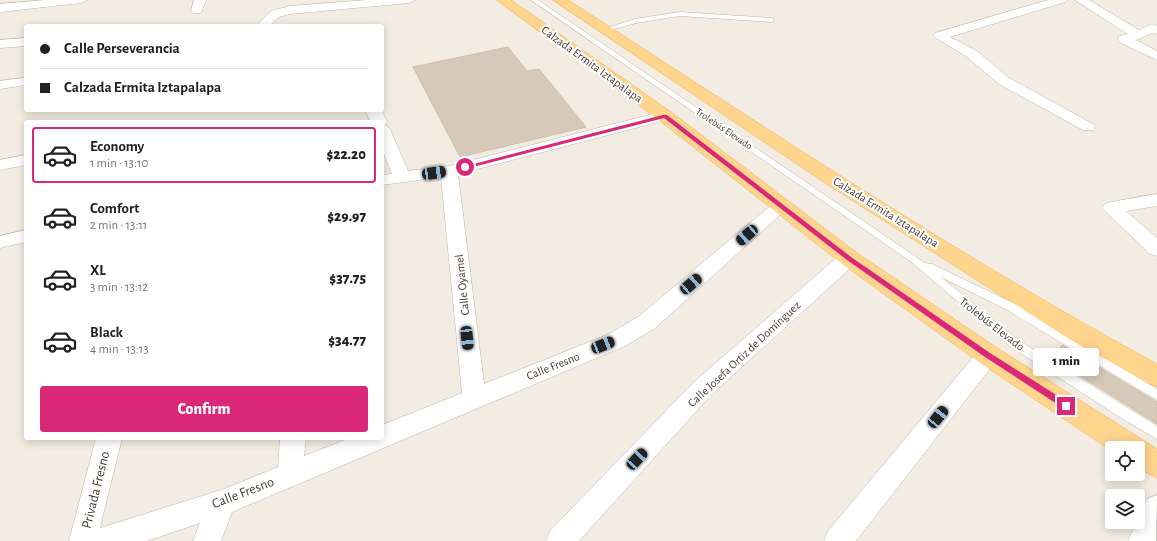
<!DOCTYPE html>
<meta charset="utf-8">
<style>
:root{--surface:#fff;--page:#f6f6f6;--text:#202124;--muted:#757577;--line:#e0e0e0;--accent:#db2777}
body{margin:0;font-family:"Alegreya Sans",sans-serif;background:var(--page);color:var(--text);height:100vh;display:flex;flex-direction:column;font-size:15px;white-space:nowrap}
*{box-sizing:border-box;margin:0}
p{font-size:13px;color:var(--muted)}
.icon{flex:none;width:22px;height:22px;fill:none;stroke:currentColor;stroke-width:2;stroke-linecap:round;stroke-linejoin:round}
.map{position:relative;flex:1;overflow:hidden}
.drawer{position:absolute;left:24px;top:120px;width:360px;height:320px;display:flex;flex-direction:column;background:var(--surface);border-radius:4px;box-shadow:0 2px 10px #0003}
.drawer>*{flex:none}
.banner{position:absolute;left:24px;top:24px;width:360px;height:88px;border-radius:4px;box-shadow:0 2px 10px #0003;display:grid;align-content:center;height:88px;padding:0 16px;background:var(--surface)}
.controls{position:absolute;left:1105px;top:441px;display:grid;gap:8px}
.controls a{display:grid;place-items:center;width:40px;height:40px;border-radius:4px;background:var(--surface);box-shadow:0 2px 10px #0003;font-size:20px}
.end{position:absolute;width:18px;height:18px;margin:-9px;border:5px solid #db2777;background:#fff;box-shadow:0 0 0 2px #fff}
.from{border-radius:50%}
.bubble{position:absolute;height:28px;border-radius:4px;background:var(--surface);box-shadow:0 2px 10px #0003;font-size:13px;font-weight:800;line-height:28px;text-align:center}
.car{position:absolute;width:12px;height:24px;margin:-12px -6px;border-radius:5px;box-shadow:0 0 3px 1px #0007;background:linear-gradient(#222 24%,#8ab4d8 0 40%,#222 0 76%,#8ab4d8 0 86%,#222 0)}
.banner b{display:flex;align-items:center;gap:14px;height:38px;font-size:15px}
.banner b+b{border-top:1px solid var(--line)}
.banner i{width:10px;height:10px;background:var(--text)}
ul{padding:7px 0 0;list-style:none}
li{display:flex;align-items:center;gap:12px;height:56px;margin:0 8px 6px;padding:0 8px;border:2px solid transparent;border-radius:4px}
li div{flex:1}
li b{display:block;font-size:15px}
li em{font-style:normal;font-weight:800}
li.selected{border-color:var(--accent)}
li>.icon{width:36px;height:36px;stroke-width:1.5}
.button{display:flex;gap:8px;margin-top:auto;padding:8px 16px}
.button a{flex:1;height:46px;border-radius:4px;background:var(--accent);color:#fff;font-size:16px;font-weight:800;line-height:46px;text-align:center}
.map>svg:first-child{display:block}
</style>
<div class="map">
<svg width="1157" height="541" viewBox="0 0 1157 541">
<rect width="100%" height="100%" fill="#f2ece2"/>
<path fill="#d7c9b9" stroke="#cfbda9" d="M 508,47 L 527,71 L 539,69 L 586,127 L 460,157 L 413,67 Z
M 1062,345 L 1157,402 L 1157,424 L 1053,359 Z"/>
<g fill="none" stroke-linecap="round" stroke-linejoin="round">
<g stroke="#c0b5a7" stroke-width="1">
<path id="lane" d="M 531,0 L 538,0 L 925,263 L 932,264 L 1015,304 L 1157,389 L 1157,400 L 1007,310 L 941,277 L 1018,340 L 1157,426 L 1157,439 L 1118,416 L 1010,346 L 910,261 Z
M 680,12 L 772,18 L 775,20 L 772,22 L 680,16 L 636,23 L 604,32 L 601,30 L 635,19 Z"/>
</g>
<g stroke="#c0b5a7" stroke-width="1">
<path id="street" d="M 45,0 L 87,0 L 81,3 L 0,12 L 0,4 Z
M 194,0 L 206,0 L 201,13 L 193,13 L 191,10 Z
M 367,0 L 415,0 L 409,3 L 290,14 L 279,17 L 269,26 L 256,26 L 271,11 L 290,6 Z
M 1048,0 L 1067,0 L 1065,2 L 950,37 L 977,51 L 1009,78 L 1093,124 L 1096,127 L 1093,130 L 1083,130 L 999,84 L 967,57 L 933,36 L 935,33 Z
M 1075,0 L 1089,0 L 1139,30 L 1152,24 L 1157,26 L 1157,34 L 1153,33 L 1136,40 L 1157,51 L 1157,60 L 1119,42 L 1118,39 L 1119,36 L 1128,34 Z
M 26,38 L 26,46 L 0,48 L 0,40 Z
M 23,78 L 26,79 L 26,85 L 0,89 L 0,81 Z
M 365,110 L 381,110 L 387,122 L 385,125 L 390,129 L 408,171 L 449,166 L 665,111 L 670,113 L 673,116 L 670,119 L 458,174 L 484,384 L 609,334 L 638,317 L 775,202 L 781,200 L 787,202 L 790,206 L 654,329 L 625,346 L 232,512 L 221,541 L 193,541 L 200,523 L 147,541 L 69,541 L 96,438 L 122,438 L 100,528 L 221,490 L 278,467 L 280,438 L 306,438 L 304,456 L 350,438 L 382,438 L 382,425 L 462,393 L 441,177 L 382,185 L 382,175 L 392,174 L 382,149 L 382,122 L 371,122 Z
M 26,155 L 26,165 L 0,170 L 0,160 Z
M 1157,194 L 1157,206 L 1126,211 L 1157,238 L 1157,256 L 1150,254 L 1102,208 L 1105,204 L 1111,202 Z
M 26,230 L 26,242 L 0,248 L 0,236 Z
M 849,251 L 856,253 L 859,258 L 856,263 L 710,396 L 579,541 L 546,541 L 550,531 L 694,382 L 842,253 Z
M 988,346 L 996,349 L 999,355 L 996,361 L 856,541 L 824,541 L 828,531 L 980,349 Z
M 1157,495 L 1156,541 L 1128,541 L 1147,499 Z"/>
</g>
<g stroke="#e9b158" stroke-width="1">
<path id="primary" d="M 497,0 L 511,0 L 671,112 L 857,253 L 997,348 L 1157,449 L 1157,478 L 1138,468 L 1138,448 L 1112,448 L 1112,451 L 979,362 L 841,263 L 659,120 Z
M 553,0 L 568,0 C 762,125 954,254 1157,364 L 1157,387 L 1148,383 L 1069,339 L 830,186 Z"/>
</g>
<use href="#lane" fill="#fff" fill-rule="evenodd"/>
<use href="#street" fill="#fff" fill-rule="evenodd"/>
<use href="#primary" fill="#ffd58d" fill-rule="evenodd"/>
</g>
<path fill="#db2777" d="M 663,115 L 667,115 L 851,257 L 990,353 L 1069,403 L 1069,408 L 1063,408 L 985,357 L 847,260 L 664,118 L 465,169 L 462,167 Z"/>
<g text-anchor="middle" dominant-baseline="central" stroke-width="4" stroke-linejoin="round" paint-order="stroke">
<g font-size="10" fill="#433b32" stroke="#fff">
<text transform="translate(724 129) rotate(34)">Trolebús Elevado</text>
</g>
<g font-size="12" fill="#433b32" stroke="#fff">
<text transform="translate(592 64) rotate(36)">Calzada Ermita Iztapalapa</text>
<text transform="translate(886 212) rotate(32)">Calzada Ermita Iztapalapa</text>
<text transform="translate(462 285) rotate(-96)">Calle Oyamel</text>
<text transform="translate(992 324) rotate(38)">Trolebús Elevado</text>
<text transform="translate(744 354) rotate(-43)">Calle Josefa Ortiz de Domínguez</text>
<text transform="translate(553 366) rotate(-22)">Calle Fresno</text>
</g>
<g font-size="14" fill="#433b32" stroke="#fff">
<text transform="translate(96 490) rotate(-76)">Privada Fresno</text>
<text transform="translate(243 493) rotate(-21)">Calle Fresno</text>
</g>
</g>
</svg>
<div class="controls">
<a><svg class="icon" aria-label="locate" viewBox="0 0 24 24"><circle cx="12" cy="12" r="6"/><path d="M12 2v4M12 18v4M2 12h4M18 12h4"/></svg></a>
<a><svg class="icon" aria-label="layers" viewBox="0 0 24 24"><path d="M12 4l9 5-9 5-9-5zM3 14l9 5 9-5"/></svg></a>
</div>
<i class="end from" style="left:465px;top:167px"></i>
<i class="end" style="left:1066px;top:406px"></i>
<div class="bubble" style="left:1033px;top:348px;width:66px">1 min</div>
<i class="car" style="left:434px;top:173px;rotate:82deg"></i>
<i class="car" style="left:747px;top:235px;rotate:229deg"></i>
<i class="car" style="left:691px;top:284px;rotate:49deg"></i>
<i class="car" style="left:467px;top:338px;rotate:174deg"></i>
<i class="car" style="left:603px;top:345px;rotate:68deg"></i>
<i class="car" style="left:938px;top:417px;rotate:39deg"></i>
<i class="car" style="left:637px;top:459px;rotate:43deg"></i>
<div class="banner">
<b><i class="from"></i>Calle Perseverancia</b>
<b><i></i>Calzada Ermita Iztapalapa</b>
</div>
<section class="drawer">
<ul>
<li class="selected"><svg class="icon" aria-label="car" viewBox="0 0 24 24"><path d="M5 17H2v-5l4-1 3-4h7l3 4 3 1v5h-3M9 17h6M6 11h13"/><circle cx="7" cy="17" r="2"/><circle cx="17" cy="17" r="2"/></svg><div><b>Economy</b><p>1 min · 13:10</p></div><em>$22.20</em></li>
<li><svg class="icon" aria-label="car" viewBox="0 0 24 24"><path d="M5 17H2v-5l4-1 3-4h7l3 4 3 1v5h-3M9 17h6M6 11h13"/><circle cx="7" cy="17" r="2"/><circle cx="17" cy="17" r="2"/></svg><div><b>Comfort</b><p>2 min · 13:11</p></div><em>$29.97</em></li>
<li><svg class="icon" aria-label="car" viewBox="0 0 24 24"><path d="M5 17H2v-5l4-1 3-4h7l3 4 3 1v5h-3M9 17h6M6 11h13"/><circle cx="7" cy="17" r="2"/><circle cx="17" cy="17" r="2"/></svg><div><b>XL</b><p>3 min · 13:12</p></div><em>$37.75</em></li>
<li><svg class="icon" aria-label="car" viewBox="0 0 24 24"><path d="M5 17H2v-5l4-1 3-4h7l3 4 3 1v5h-3M9 17h6M6 11h13"/><circle cx="7" cy="17" r="2"/><circle cx="17" cy="17" r="2"/></svg><div><b>Black</b><p>4 min · 13:13</p></div><em>$34.77</em></li>
</ul>
<div class="button"><a>Confirm</a></div>
</section>
</div>
